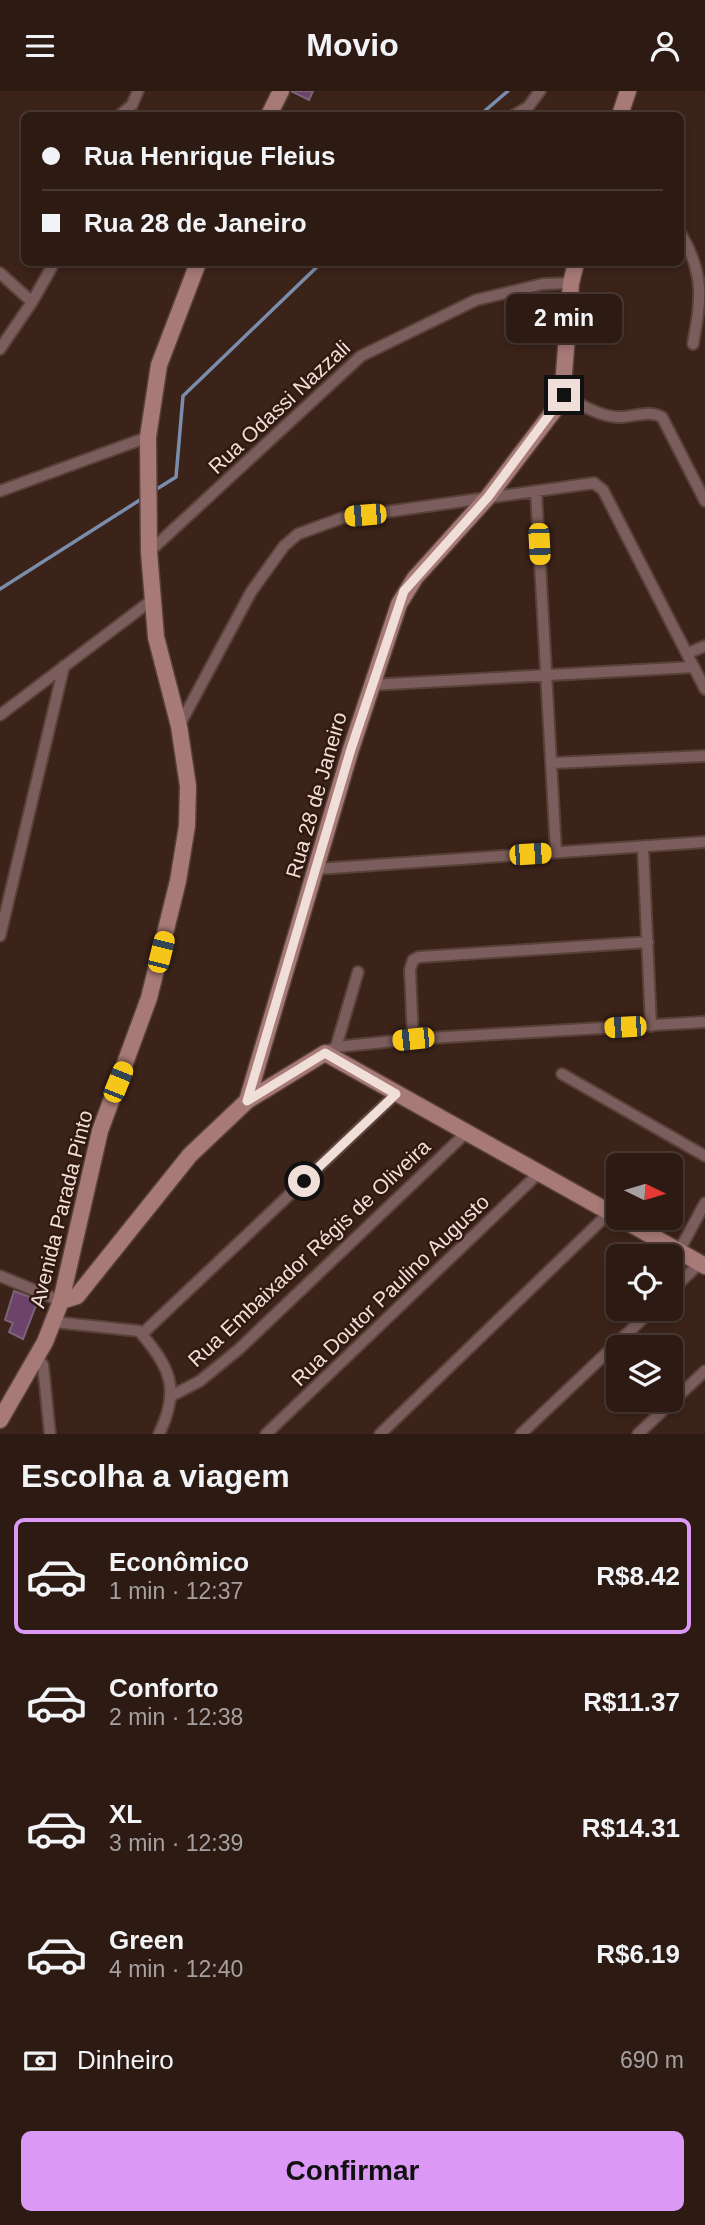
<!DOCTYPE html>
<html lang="pt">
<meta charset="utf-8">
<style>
:root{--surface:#2c1a13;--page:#382721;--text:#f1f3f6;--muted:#a6a1a0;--line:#483833;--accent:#db99f5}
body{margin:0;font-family:Helvetica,sans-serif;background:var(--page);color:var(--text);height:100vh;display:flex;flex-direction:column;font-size:26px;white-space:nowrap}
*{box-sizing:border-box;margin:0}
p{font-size:23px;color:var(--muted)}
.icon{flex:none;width:38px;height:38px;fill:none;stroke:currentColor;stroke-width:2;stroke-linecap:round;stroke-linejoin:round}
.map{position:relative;height:1343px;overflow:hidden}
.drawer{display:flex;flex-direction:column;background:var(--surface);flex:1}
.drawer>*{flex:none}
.hud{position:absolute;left:21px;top:21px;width:663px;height:154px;border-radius:10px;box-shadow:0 4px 10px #0003,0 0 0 2px var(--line);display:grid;align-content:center;height:154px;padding:0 21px;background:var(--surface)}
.needle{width:46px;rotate:95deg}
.buttons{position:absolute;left:606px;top:1062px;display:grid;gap:14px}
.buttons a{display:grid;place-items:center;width:77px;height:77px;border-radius:10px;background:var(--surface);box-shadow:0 4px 10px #0003,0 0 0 2px var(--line);font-size:35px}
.end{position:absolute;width:32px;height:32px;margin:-16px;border:9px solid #f0dfd9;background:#111;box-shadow:0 0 0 4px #111}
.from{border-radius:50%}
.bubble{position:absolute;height:49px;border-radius:10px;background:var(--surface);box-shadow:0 4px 10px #0003,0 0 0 2px var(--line);font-size:23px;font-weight:600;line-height:49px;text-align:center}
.car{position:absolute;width:21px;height:42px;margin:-21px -10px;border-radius:9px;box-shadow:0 0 5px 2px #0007;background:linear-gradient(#f5c518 24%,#345 0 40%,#f5c518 0 76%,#345 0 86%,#f5c518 0)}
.hud b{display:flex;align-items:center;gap:24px;height:66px;font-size:26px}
.hud b+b{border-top:2px solid var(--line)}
.hud i{width:18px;height:18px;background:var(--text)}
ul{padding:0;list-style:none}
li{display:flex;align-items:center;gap:21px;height:116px;margin:0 14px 10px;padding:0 7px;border:4px solid transparent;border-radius:10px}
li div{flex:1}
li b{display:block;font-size:26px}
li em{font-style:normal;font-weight:600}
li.on{border-color:var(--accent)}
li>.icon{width:63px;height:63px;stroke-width:1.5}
h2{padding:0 21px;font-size:32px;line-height:84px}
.pay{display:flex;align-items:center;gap:18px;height:77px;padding:0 21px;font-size:26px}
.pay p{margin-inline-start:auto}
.primary-button{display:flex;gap:14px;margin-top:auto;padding:14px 21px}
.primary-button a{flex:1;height:80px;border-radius:10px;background:var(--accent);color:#111;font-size:28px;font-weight:600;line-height:80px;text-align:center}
header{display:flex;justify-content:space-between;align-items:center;height:91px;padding:0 21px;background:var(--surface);font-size:32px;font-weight:600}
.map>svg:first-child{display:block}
</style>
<header><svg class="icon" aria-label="menu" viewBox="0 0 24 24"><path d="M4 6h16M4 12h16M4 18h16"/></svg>Movio<svg class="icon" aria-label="person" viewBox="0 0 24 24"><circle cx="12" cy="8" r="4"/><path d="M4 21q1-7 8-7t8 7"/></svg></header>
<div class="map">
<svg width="705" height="1343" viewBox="0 0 705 1343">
<rect width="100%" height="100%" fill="#3b2319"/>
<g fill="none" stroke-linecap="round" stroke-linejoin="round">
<path stroke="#7a8dac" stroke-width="3.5" d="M 480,24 L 508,0
M 152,401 L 176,386 L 183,305 L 321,172
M 0,498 L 143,407"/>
</g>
<path fill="#6d426b" stroke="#7a6478" stroke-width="2" d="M 291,0 L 313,0 L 309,9 Z
M 14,1200 L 38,1209 L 23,1248 L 9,1241 L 13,1232 L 5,1229 Z"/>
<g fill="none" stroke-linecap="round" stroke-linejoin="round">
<g stroke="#584138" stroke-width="14">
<path id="street" d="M 120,24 L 132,14 L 138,0
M 514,24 L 528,16 L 540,0
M 681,143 C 705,184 701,208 693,253
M 0,182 L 32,211
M 0,258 L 32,211 L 54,172
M 564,304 C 580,313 598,325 617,326 C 632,327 648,318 662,326 L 705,410
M 0,400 L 148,346
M 536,400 L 556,761
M 149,461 L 361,265 L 476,209 L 543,193 L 571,192
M 688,562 L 705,555
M 371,594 L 694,576
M 0,624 L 152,509
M 179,635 L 251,501 L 284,455 L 298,443 L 342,427 L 594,392 L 603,399 L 705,598
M 553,672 L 705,665
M 643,756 L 651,935
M 317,778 L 705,751
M 0,845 L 64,575
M 413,948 L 410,879 L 413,869 L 419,866 L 648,851
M 336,956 L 358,881
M 325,962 L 336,956 L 413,948 L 705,931
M 562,983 L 705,1065
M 679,1160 L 705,1112
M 0,1185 L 61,1210
M 670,1201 L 700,1172
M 54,1231 L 139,1240 C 170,1276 181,1298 159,1343
M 142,1243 L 396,1003
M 37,1266 L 43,1274 L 50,1343
M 173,1304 L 200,1290 L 239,1258 L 467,1041
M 266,1343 L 539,1082
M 380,1343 L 610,1121
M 521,1343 L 653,1218
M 638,1343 L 705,1280"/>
</g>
<g stroke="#584138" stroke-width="19">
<path id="secondary" d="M 269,24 L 281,0
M 620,24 L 628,0
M 247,1010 L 351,658 L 399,513 L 415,487 L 488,406 L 562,309 L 571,192 L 576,172
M 620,1127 L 705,1175
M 61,1210 L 77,1205 L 190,1064 L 247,1010 L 325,962 L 618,1126
M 0,1329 L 45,1251 L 61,1210 L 100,1040 L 149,907 L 178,790 L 187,735 L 188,695 L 179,635 L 156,546 L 149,461 L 148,346 L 159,274 L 198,172"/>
</g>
<use href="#street" stroke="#7a5d5c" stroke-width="10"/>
<use href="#secondary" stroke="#a77977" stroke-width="16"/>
</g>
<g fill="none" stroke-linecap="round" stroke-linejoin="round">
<path stroke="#f0dfd9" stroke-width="9" d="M 304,1090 L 396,1003 L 325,962 L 247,1010 L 351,658 L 404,500 L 488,406 L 564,304"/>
</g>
<g text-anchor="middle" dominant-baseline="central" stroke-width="5" stroke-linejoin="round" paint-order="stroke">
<g font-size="21" fill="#f0dfd9" stroke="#311910">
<text transform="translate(279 316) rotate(-43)">Rua Odassi Nazzali</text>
<text transform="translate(316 704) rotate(-74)">Rua 28 de Janeiro</text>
<text transform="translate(61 1118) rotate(-76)">Avenida Parada Pinto</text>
<text transform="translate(309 1162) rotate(-43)">Rua Embaixador Régis de Oliveira</text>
<text transform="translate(390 1199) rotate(-44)">Rua Doutor Paulino Augusto</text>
</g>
</g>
</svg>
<div class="buttons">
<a><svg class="needle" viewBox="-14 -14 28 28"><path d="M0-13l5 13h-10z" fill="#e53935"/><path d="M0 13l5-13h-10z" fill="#a6a1a0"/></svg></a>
<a><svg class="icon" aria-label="locate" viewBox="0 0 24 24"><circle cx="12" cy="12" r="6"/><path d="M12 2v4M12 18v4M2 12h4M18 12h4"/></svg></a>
<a><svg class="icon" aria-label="layers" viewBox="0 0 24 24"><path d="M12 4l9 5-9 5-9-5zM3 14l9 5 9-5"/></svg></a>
</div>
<i class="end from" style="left:304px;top:1090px"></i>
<i class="end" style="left:564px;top:304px"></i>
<div class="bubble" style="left:506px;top:203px;width:116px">2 min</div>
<i class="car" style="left:365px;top:424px;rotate:265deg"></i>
<i class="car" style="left:539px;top:453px;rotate:177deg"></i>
<i class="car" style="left:530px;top:763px;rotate:86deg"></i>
<i class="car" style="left:161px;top:861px;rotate:14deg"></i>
<i class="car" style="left:625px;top:936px;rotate:267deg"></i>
<i class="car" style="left:413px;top:948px;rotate:264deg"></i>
<i class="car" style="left:118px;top:991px;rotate:22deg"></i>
<div class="hud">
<b><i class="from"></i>Rua Henrique Fleius</b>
<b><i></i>Rua 28 de Janeiro</b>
</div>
</div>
<section class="drawer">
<h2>Escolha a viagem</h2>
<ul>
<li class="on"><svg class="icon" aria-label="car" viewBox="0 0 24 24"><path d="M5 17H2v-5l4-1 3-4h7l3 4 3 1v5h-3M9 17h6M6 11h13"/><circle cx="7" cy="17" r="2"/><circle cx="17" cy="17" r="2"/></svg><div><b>Econômico</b><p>1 min · 12:37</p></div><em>R$8.42</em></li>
<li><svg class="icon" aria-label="car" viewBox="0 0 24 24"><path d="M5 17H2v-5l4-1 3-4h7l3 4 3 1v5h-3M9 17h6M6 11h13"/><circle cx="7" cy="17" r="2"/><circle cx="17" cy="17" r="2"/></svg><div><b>Conforto</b><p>2 min · 12:38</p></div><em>R$11.37</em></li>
<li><svg class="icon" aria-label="car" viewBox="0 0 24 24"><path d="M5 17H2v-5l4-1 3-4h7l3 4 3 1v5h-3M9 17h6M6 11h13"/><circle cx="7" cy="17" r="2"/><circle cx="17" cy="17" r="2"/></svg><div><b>XL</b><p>3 min · 12:39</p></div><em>R$14.31</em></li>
<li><svg class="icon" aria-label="car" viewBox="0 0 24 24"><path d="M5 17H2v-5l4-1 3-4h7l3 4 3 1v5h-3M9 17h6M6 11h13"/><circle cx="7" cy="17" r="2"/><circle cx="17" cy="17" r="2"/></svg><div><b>Green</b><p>4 min · 12:40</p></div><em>R$6.19</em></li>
</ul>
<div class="pay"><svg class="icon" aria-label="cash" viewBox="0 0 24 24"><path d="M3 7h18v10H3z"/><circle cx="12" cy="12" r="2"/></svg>Dinheiro<p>690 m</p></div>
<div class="primary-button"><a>Confirmar</a></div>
</section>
